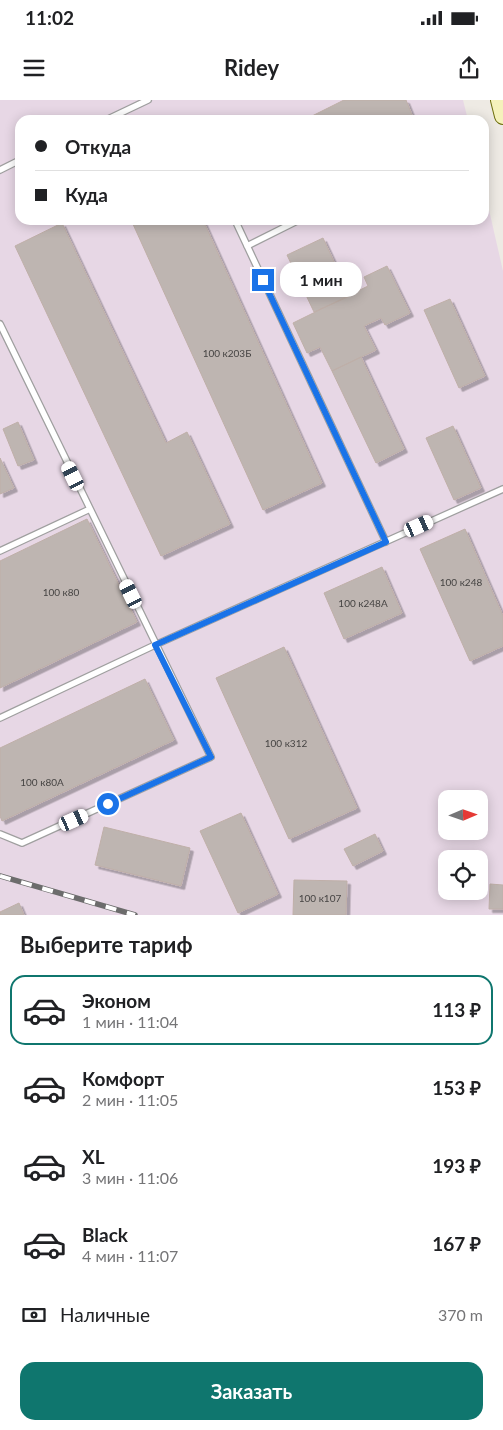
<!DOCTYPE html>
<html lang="ru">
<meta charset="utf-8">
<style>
:root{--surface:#fff;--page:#f2f2f2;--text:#202124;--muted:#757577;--line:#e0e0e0;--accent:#0f766e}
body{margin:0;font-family:Lato,sans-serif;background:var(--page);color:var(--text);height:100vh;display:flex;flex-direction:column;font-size:19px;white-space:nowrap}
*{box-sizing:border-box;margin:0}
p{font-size:16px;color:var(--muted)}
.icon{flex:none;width:28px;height:28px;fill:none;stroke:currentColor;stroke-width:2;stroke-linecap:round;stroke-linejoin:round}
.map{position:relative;height:815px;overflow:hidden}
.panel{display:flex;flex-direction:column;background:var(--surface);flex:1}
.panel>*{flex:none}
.hud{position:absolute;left:15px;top:15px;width:474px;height:110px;border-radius:15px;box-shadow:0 2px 12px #0003;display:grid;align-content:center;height:110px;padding:0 20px;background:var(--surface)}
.needle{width:32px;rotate:88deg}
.controls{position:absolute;left:438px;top:690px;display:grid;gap:10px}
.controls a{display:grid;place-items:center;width:50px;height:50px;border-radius:10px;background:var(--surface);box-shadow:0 2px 12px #0003;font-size:25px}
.end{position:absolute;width:22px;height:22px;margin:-11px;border:6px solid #1a73e8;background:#fff;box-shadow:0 0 0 2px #fff}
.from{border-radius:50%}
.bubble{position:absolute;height:35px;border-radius:15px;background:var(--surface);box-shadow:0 2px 12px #0003;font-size:16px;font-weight:700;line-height:35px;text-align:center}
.car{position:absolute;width:15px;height:30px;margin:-15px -8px;border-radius:6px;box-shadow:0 0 4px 1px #0007;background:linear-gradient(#fff 24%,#345 0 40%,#fff 0 76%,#345 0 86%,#fff 0)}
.hud b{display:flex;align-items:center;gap:18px;height:48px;font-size:19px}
.hud b+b{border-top:1px solid var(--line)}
.hud i{width:12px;height:12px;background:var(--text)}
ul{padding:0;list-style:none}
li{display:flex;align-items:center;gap:15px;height:70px;margin:0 10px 8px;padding:0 10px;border:2px solid transparent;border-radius:15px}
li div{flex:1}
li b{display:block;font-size:19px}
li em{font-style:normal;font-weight:700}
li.on{border-color:var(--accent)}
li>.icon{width:45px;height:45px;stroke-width:1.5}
h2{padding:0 20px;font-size:22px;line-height:60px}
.pay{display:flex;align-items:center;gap:12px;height:55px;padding:0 20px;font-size:19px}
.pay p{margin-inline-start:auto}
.cta{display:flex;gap:10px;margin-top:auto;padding:10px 20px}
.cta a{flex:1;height:58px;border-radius:15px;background:var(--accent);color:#fff;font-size:20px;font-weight:700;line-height:58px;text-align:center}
.status{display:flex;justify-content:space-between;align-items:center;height:35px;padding:0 25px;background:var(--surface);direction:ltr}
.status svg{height:14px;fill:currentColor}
header{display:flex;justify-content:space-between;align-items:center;height:65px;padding:0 20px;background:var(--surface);font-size:22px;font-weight:700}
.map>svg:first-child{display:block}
</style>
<div class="status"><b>11:02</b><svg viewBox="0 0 49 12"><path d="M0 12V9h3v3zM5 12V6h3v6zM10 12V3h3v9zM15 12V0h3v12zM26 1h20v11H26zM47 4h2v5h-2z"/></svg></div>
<header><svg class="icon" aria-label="menu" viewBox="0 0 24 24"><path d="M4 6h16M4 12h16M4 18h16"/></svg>Ridey<svg class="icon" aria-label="share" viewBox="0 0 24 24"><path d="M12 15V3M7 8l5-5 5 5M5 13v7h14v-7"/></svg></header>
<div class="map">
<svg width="503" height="815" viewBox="0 0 503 815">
<defs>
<filter id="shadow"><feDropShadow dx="3.5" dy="3.5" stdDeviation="0" flood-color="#0004"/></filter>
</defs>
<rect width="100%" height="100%" fill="#eeeae4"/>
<path fill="#e7d7e5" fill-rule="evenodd" d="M 0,0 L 463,0 L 468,20 L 20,20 L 20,120 L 484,120 L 484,88 L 503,171 L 503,815 L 0,815 ZM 446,699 L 479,699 L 479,731 L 446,731 ZM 446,759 L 479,759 L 479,791 L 446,791 Z"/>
<path fill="#beb5b1" stroke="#bfafa8" filter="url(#shadow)" d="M 344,0 L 406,0 L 414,20 L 304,20 Z
M 137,120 L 203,120 L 322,383 L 263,410 L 132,122 Z
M 62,123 L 166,343 L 187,332 L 230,424 L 161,456 L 15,146 Z
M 323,138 L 350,196 L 314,212 L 287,155 Z
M 387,166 L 410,213 L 385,225 L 381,218 L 364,226 L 376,250 L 332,271 L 320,247 L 307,253 L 293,223 L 368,186 L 364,177 Z
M 450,199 L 485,276 L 459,288 L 424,210 Z
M 361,257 L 404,349 L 376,363 L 332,271 Z
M 18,322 L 34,360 L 18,366 L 3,329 Z
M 453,326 L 481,388 L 454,400 L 426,338 Z
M 0,358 L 14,388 L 0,394 Z
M 87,419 L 137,522 L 0,588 L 0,461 Z
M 465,429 L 503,516 L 503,546 L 470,561 L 420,449 Z
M 382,467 L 402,513 L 344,539 L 324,493 Z
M 284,547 L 357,708 L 289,739 L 216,578 Z
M 145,579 L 174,640 L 2,721 L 0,716 L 0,648 Z
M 241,713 L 278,794 L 238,813 L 200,731 Z
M 104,727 L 190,748 L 181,786 L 95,765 Z
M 375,734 L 383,751 L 353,766 L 344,749 Z
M 294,780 L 347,781 L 346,815 L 293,815 Z
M 490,784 L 503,785 L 503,809 L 489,809 Z
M 19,803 L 24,815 L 0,815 L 0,812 Z"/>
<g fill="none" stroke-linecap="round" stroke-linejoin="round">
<g stroke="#9f9f9f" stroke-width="8">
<path id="service" d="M 106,20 L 148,0
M 0,70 L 20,60
M 235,120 L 386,442
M 247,146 L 299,120
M 0,224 L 211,657 L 22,743 L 0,734
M 0,451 L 90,409
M 0,618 L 155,545 L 503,389"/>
</g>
<g stroke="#6d6e0c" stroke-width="18">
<path id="secondary" d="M 499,0 L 503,16"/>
</g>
<use href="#service" stroke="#fff" stroke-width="5.5"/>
<use href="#secondary" stroke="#f5f2bb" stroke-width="16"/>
<g stroke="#6c6c6c" stroke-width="5.5">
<path id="rail" d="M 0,776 L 135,815"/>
</g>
<use href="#rail" stroke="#fff" stroke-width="4" stroke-dasharray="11" stroke-linecap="butt"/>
</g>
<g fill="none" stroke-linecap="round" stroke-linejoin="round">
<path stroke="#1a73e8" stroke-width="6" d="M 108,704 L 211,657 L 155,545 L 386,442 L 263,180"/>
</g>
<g text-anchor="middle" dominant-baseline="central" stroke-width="4" stroke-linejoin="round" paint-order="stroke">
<g font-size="10" fill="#464443">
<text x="227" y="253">100 к203Б</text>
<text x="461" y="482">100 к248</text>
<text x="61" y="492">100 к80</text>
<text x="363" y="503">100 к248А</text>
<text x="286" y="643">100 к312</text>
<text x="42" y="682">100 к80А</text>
<text x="320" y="798">100 к107</text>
</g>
</g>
</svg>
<div class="controls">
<a><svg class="needle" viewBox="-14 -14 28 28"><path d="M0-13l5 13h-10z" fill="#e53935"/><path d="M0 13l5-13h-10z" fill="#757577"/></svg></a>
<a><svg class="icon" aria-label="locate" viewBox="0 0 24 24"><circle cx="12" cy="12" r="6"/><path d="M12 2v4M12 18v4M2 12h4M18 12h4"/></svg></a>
</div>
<i class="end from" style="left:108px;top:704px"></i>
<i class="end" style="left:263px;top:180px"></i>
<div class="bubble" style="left:280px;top:162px;width:82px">1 мин</div>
<i class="car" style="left:73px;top:376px;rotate:334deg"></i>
<i class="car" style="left:419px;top:426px;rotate:66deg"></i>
<i class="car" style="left:131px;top:494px;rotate:334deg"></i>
<i class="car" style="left:74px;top:720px;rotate:66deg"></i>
<div class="hud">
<b><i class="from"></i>Откуда</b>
<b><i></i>Куда</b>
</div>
</div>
<section class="panel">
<h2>Выберите тариф</h2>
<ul>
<li class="on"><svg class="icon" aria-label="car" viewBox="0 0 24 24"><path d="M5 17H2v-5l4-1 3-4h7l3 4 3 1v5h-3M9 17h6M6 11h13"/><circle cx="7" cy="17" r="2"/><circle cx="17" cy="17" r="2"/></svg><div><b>Эконом</b><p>1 мин · 11:04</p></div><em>113 ₽</em></li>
<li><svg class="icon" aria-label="car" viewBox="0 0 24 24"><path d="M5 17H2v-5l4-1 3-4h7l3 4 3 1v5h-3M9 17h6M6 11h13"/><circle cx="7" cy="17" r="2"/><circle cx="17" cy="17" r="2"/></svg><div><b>Комфорт</b><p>2 мин · 11:05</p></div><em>153 ₽</em></li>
<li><svg class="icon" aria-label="car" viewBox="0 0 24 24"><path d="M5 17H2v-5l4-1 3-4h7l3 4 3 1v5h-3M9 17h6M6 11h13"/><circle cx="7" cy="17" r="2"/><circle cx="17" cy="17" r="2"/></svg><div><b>XL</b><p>3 мин · 11:06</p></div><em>193 ₽</em></li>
<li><svg class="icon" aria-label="car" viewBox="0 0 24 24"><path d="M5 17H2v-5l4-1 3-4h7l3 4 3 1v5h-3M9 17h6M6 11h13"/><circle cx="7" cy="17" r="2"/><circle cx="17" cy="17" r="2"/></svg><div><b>Black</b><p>4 мин · 11:07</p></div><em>167 ₽</em></li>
</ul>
<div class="pay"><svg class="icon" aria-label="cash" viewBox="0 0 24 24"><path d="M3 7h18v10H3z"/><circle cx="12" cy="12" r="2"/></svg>Наличные<p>370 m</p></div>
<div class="cta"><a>Заказать</a></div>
</section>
